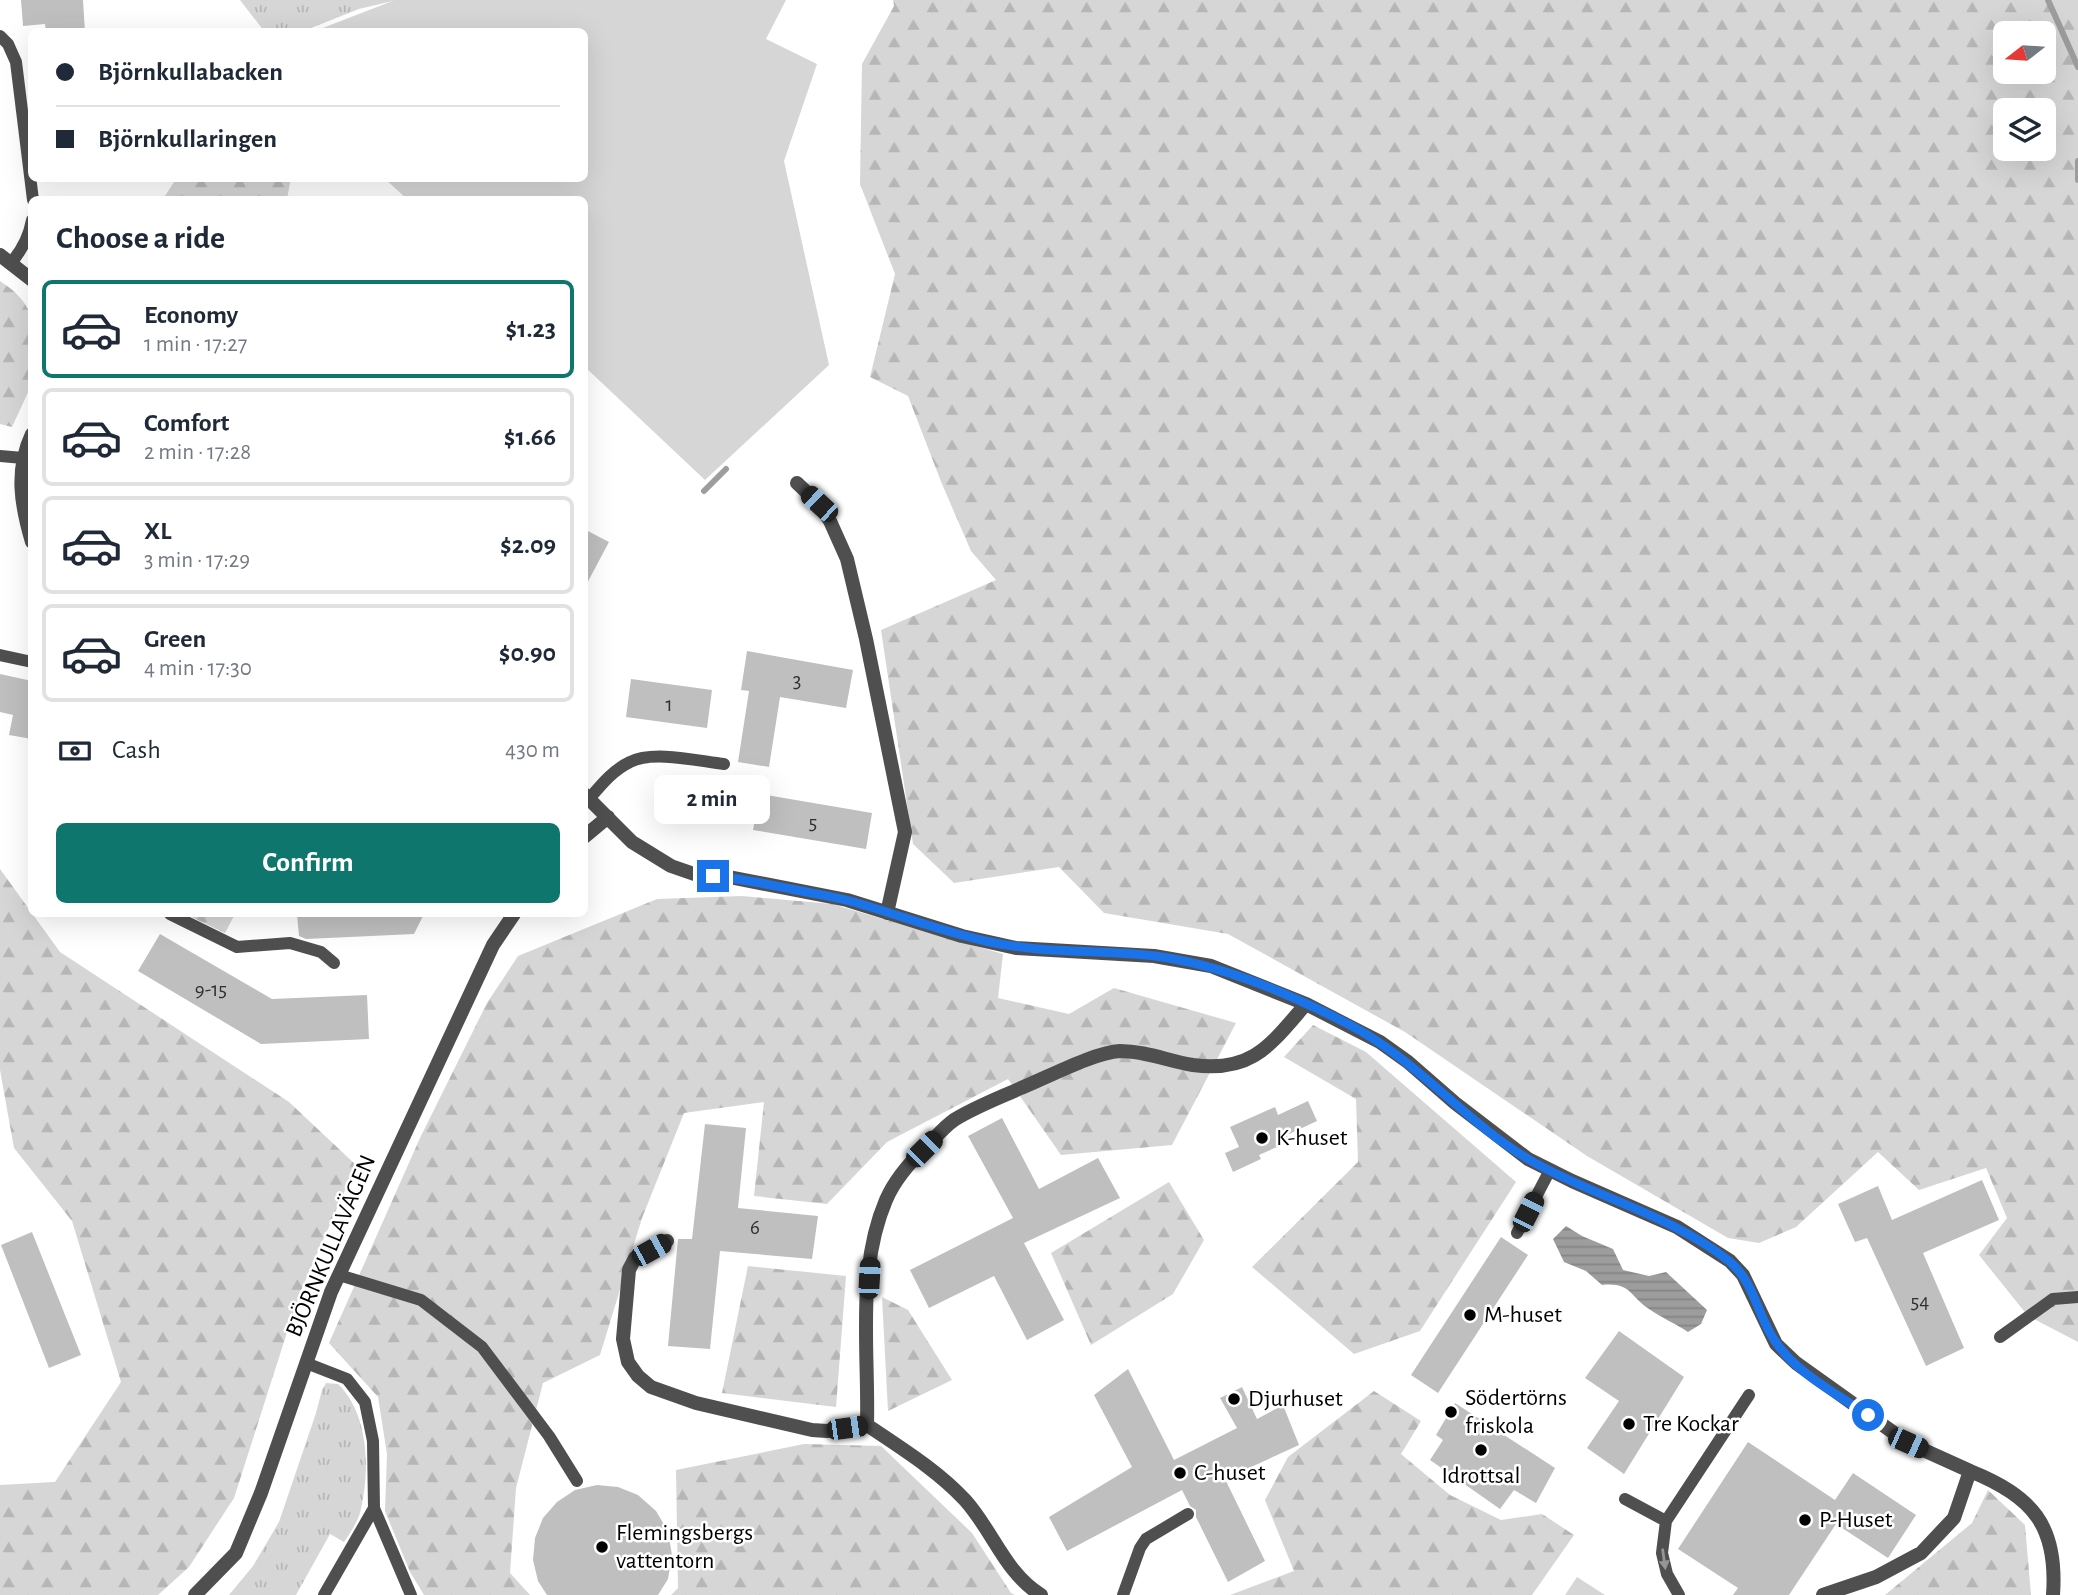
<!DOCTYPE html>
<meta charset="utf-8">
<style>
:root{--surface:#fff;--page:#f2f2f3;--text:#1f2937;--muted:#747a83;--line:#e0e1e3;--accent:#0f766e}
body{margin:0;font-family:"Alegreya Sans",sans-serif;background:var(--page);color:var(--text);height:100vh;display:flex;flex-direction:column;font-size:26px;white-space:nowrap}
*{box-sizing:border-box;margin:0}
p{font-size:23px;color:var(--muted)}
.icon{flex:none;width:38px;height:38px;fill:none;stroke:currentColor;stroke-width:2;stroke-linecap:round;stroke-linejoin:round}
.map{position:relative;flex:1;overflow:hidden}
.panel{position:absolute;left:28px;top:196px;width:560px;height:721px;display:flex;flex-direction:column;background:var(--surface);border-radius:10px;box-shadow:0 7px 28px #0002}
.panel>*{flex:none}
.top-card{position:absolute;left:28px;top:28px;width:560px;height:154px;border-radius:10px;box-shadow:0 7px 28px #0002;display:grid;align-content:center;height:154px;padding:0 28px;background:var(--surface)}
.needle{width:46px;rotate:253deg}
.controls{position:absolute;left:1993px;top:21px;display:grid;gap:14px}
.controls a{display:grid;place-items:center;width:63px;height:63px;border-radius:10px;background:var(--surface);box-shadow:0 7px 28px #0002;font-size:35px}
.end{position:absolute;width:32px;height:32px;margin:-16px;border:9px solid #1a73e8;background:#fff;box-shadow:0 0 0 4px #fff}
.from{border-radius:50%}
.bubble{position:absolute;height:49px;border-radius:10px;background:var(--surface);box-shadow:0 7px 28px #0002;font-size:23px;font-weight:700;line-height:49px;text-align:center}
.car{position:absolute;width:21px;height:42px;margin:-21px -10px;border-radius:9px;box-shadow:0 0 5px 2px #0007;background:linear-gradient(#222 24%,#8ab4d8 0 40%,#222 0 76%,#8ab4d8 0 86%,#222 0)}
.top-card b{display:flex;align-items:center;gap:24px;height:66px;font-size:26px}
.top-card b+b{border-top:2px solid var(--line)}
.top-card i{width:18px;height:18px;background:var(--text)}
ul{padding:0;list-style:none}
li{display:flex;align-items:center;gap:21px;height:98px;margin:0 14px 10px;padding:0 14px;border:4px solid var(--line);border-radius:10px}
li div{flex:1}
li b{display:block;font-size:26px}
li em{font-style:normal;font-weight:700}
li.active{border-color:var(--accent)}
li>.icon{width:63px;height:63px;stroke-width:1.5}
h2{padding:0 28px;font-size:32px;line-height:84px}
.pay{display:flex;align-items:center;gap:18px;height:77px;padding:0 28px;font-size:26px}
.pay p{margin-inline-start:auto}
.cta{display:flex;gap:14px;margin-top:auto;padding:14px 28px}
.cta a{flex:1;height:80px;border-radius:10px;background:var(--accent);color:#fff;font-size:28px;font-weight:700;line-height:80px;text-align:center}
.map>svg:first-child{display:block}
</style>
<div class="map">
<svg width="2078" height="1595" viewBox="0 0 2078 1595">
<defs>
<pattern id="grass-tufts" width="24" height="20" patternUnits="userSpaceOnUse" patternTransform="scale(1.75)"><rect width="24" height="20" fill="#d6d6d6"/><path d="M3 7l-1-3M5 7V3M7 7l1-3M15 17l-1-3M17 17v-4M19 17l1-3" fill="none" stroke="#b6b6b6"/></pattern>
<pattern id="forest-firs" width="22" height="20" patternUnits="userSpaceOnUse" patternTransform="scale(1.75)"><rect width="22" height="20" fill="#d6d6d6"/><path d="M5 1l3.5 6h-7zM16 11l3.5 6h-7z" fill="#b6b6b6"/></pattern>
<pattern id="water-rules" width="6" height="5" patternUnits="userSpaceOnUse" patternTransform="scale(1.75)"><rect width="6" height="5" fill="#9d9d9d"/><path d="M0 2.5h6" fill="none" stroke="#858585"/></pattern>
</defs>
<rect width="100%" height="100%" fill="#fff"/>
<path fill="url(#grass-tufts)" d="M 240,0 L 397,0 L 359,9 L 301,32 L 264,31 Z
M 326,1383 L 338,1384 C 370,1415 370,1473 360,1513 C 357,1523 350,1533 344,1542 L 330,1534 L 296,1595 L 229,1595 L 253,1566 L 279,1522 L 316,1413 L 322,1390 Z"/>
<path fill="url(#forest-firs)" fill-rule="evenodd" d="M 893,0 L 2078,0 L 2078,1342 L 2028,1316 L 1979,1255 L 2007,1218 L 1986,1168 L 1919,1190 L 1878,1152 L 1796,1227 L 1759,1243 L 1728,1238 L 1587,1156 L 1405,1032 L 1228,934 L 1104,913 L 1059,867 L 954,883 L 913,844 L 881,630 L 996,580 L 971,551 L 942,484 L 908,396 L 870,377 L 895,274 L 860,184 L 862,64 L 894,6 ZM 2006,33 L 2044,33 L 2044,72 L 2006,72 ZM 2006,110 L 2044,110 L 2044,149 L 2006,149 Z
M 291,178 L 287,199 L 163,199 L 176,179 Z
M 0,281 C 14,290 25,300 31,316 L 31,386 L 12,427 L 0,424 Z
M 0,869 L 60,952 L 289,1102 L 356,1165 L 299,1295 L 234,1498 L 189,1567 L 158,1595 L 0,1595 L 0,1485 L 55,1482 L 121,1382 L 72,1221 L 14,1148 L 0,1070 Z
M 742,896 L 832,904 L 1003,954 L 998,998 L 1069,1014 L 1114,988 L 1236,1023 L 1172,1145 L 1061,1155 L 1008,1079 L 887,1142 L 827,1204 L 754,1196 L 764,1102 L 684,1113 L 642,1218 L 600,1355 L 543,1383 L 516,1488 L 510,1573 L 530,1595 L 424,1595 L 410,1572 L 385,1511 L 387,1454 L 378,1397 L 329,1343 L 420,1138 L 487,1003 L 518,956 L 657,899 Z
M 185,914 L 235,914 L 225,933 Z
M 1313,1025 L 1366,1052 L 1516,1182 L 1420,1331 L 1354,1354 L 1252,1267 L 1358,1162 L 1356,1099 L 1284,1057 Z
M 1169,1182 L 1204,1240 L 1173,1294 L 1091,1345 L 1051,1253 Z
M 748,1266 L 846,1276 L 836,1407 L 722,1393 Z
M 882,1297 L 908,1310 L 952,1380 L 888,1411 Z
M 1374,1391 L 1421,1421 L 1401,1454 L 1450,1495 L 1501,1520 L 1542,1514 L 1574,1535 L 1532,1595 L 1230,1595 L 1294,1571 L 1265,1500 L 1288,1457 Z
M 804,1444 L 881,1446 L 972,1533 L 1011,1593 L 1015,1595 L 671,1595 L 678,1588 L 676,1470 Z
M 1988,1490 L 2025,1525 L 2031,1595 L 1885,1595 L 1972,1523 Z"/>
<path fill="#d6d6d6" d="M 395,0 L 786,0 L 766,39 L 817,64 L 784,161 L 829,365 L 705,480 L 585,367 L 584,200 L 407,199 L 385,179 L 584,178 L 584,32 L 315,31 Z
M 1577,1577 L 1605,1595 L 1565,1595 Z"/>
<path fill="url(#water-rules)" d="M 1566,1226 L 1582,1236 L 1613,1249 L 1623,1270 L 1649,1276 L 1666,1272 L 1707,1310 L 1701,1324 L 1688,1332 C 1676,1324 1662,1318 1649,1309 C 1629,1296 1631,1282 1602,1285 L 1586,1271 L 1564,1262 L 1553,1239 Z"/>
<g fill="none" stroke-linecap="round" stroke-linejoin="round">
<path stroke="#9d9d9d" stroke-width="6" d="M 2048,0 L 2078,67
M 2078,161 L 2078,180
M 704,491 L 726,469"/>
</g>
<path fill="#bfbfbf" d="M 21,0 L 83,0 L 85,32 L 46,32 L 45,24 L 23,26 Z
M 584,529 L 609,542 L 584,589 Z
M 747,651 L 853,670 L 846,708 L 780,697 L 769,767 L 738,762 L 749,691 L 741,690 Z
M 0,674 L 32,681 L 32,739 L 9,735 L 13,715 L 0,712 Z
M 631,679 L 712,690 L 707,728 L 626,717 Z
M 760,794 L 872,813 L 866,849 L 753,830 Z
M 297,914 L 424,914 L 414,934 L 306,939 L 299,936 Z
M 160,934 L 272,999 L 367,995 L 369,1039 L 261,1044 L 138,971 Z
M 1308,1101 L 1317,1121 L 1287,1135 L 1290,1141 L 1259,1155 L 1261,1159 L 1233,1172 L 1225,1153 L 1239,1147 L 1230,1127 L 1275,1107 L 1278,1115 Z
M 1002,1118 L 1039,1189 L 1098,1158 L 1120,1198 L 1024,1243 L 1064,1320 L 1027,1340 L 994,1276 L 929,1308 L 910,1270 L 1013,1218 L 968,1136 Z
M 705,1124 L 746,1128 L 738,1208 L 818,1216 L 812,1259 L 720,1251 L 710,1349 L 668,1346 L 678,1239 L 692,1239 Z
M 1982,1180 L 1999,1220 L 1923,1253 L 1964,1348 L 1926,1366 L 1867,1238 L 1855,1242 L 1838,1204 L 1878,1186 L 1892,1220 Z
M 32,1232 L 81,1355 L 49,1368 L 1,1245 Z
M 1501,1237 L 1528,1255 L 1438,1393 L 1411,1375 Z
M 1619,1331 L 1684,1377 L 1624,1474 L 1587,1448 L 1619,1401 L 1585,1378 Z
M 1128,1369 L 1174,1460 L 1237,1428 L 1220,1398 L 1242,1387 L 1257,1419 L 1283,1405 L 1299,1445 L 1225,1479 L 1265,1561 L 1228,1582 L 1196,1517 L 1196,1510 L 1190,1506 L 1182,1490 L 1067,1551 L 1049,1517 L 1132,1467 L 1094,1395 Z
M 1455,1403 L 1555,1468 L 1536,1503 L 1514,1490 L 1500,1509 L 1430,1460 L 1443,1440 L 1436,1435 Z
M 1748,1442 L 1835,1500 L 1853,1473 L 1916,1515 L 1888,1558 L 1836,1524 L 1789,1595 L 1733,1595 L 1738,1588 L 1678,1549 Z
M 597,1485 L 618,1487 L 638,1495 L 656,1511 L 668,1531 L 672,1555 L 668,1579 L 658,1595 L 547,1595 L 538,1581 L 533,1560 L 535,1538 L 543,1518 L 557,1502 L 575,1490 Z"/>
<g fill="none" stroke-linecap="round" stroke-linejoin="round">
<path stroke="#4f4f4f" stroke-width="12" d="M 0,36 L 8,44 L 16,62 L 33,200
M 11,263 C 22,250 29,237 32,220
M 0,456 L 23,458
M 0,655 L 32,662
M 589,799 C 601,785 613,770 630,762 C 653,750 698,761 724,764
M 170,914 L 237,947 L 290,943 L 321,952 L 334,963
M 1517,1233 L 1550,1170
M 339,1275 L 421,1300 L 482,1347 L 549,1436 L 577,1481
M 2000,1337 L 2053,1299 L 2078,1297
M 306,1363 L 347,1379 L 365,1402 L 373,1441 L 374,1508 L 324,1595
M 1625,1499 L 1666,1521
M 374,1508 L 411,1595
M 1123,1595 L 1140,1548 L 1146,1539 L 1188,1514
M 1679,1595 L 1667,1574 L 1662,1553 L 1666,1521 L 1749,1395"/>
<path stroke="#4f4f4f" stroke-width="14" d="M 0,255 L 32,280
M 32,434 C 15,470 21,505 32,542
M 797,483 L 819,504 L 830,521 L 847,559 L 866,639 L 905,832 L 887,913
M 584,794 L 632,842 L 671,866 L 697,875 L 729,877 L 847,900 L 962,936 L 1016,948 L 1154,956 L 1211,966 L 1306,1004 L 1380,1042 L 1408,1062 L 1455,1103 L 1528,1159 L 1572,1181 L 1677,1227 L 1730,1261 L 1743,1275 L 1776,1344 L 1796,1363 L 1908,1443 L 1970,1471 L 1954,1518 L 1921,1553 L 1876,1577 L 1823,1595
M 584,837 L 608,817
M 667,1241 L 635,1258 L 629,1270 L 623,1339 L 628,1362 L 638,1376 L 651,1387 L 696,1403 L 812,1430 L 827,1431 L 867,1425
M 1970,1471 C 2032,1496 2058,1525 2053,1595
M 195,1595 L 236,1553 L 261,1493 L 331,1292 L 493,945 L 514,914
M 1041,1595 C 1005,1573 993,1531 965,1500 C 937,1470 901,1448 867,1425 C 869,1352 856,1270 886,1200 C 895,1179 911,1161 927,1146 C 936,1137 944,1127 954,1120 C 975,1107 999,1098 1021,1088 C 1046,1078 1095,1052 1120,1051 C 1146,1051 1168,1061 1193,1065 C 1253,1073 1271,1044 1306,1004"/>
</g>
<defs><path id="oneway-solid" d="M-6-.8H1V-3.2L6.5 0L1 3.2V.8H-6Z" transform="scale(1.75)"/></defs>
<use fill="#959595" href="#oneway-solid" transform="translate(1664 1559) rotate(82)"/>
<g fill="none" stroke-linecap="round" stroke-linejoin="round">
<path stroke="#1a73e8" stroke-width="9" d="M 713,876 C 739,878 765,884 791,889 C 811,893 831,896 850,901 C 897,914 942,932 990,942 C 1044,954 1100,949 1155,956 C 1223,965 1287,993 1348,1024 C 1416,1059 1463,1120 1528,1159 C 1593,1197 1670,1214 1729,1261 C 1754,1281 1757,1315 1775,1341 C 1796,1373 1837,1394 1868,1415"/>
</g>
<g fill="#000" stroke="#fff" stroke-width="2.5">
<circle cx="1262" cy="1138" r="7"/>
<circle cx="1470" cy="1315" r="7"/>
<circle cx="1234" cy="1399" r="7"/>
<circle cx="1451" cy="1412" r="7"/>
<circle cx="1629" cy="1424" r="7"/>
<circle cx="1481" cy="1450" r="7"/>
<circle cx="1180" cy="1473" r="7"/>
<circle cx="1805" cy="1520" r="7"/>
<circle cx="602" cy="1547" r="7"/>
</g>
<g text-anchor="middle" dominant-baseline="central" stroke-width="5" stroke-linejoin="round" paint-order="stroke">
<g font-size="21" fill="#303030">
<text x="797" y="680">3</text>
<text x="669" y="704">1</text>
<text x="813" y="822">5</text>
<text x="211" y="989">9-15</text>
<text x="755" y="1227">6</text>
<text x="1920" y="1301">54</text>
</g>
<g font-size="24" fill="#000" stroke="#fff" text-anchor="start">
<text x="1276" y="1138">K-huset</text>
<text x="1484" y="1315">M-huset</text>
<text x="1465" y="1398">Södertörns<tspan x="1465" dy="28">friskola</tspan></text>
<text x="1248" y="1399">Djurhuset</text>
<text x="1643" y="1424">Tre Kockar</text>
<text x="1194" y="1473">C-huset</text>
<text x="1481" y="1476" text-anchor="middle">Idrottsal</text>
<text x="1819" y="1520">P-Huset</text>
<text x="616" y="1533">Flemingsbergs<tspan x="616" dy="28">vattentorn</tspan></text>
</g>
<g font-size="24" fill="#000" stroke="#fff">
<text transform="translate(331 1246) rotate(-67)">BJÖRNKULLAVÄGEN</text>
</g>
</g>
</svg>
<div class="controls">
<a><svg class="needle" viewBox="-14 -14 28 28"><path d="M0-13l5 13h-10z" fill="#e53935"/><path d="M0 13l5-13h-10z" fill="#747a83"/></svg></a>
<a><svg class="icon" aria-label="layers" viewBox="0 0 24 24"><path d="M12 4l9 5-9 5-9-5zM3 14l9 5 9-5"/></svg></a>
</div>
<i class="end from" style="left:1868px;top:1415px"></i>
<i class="end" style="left:713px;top:876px"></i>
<div class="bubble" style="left:654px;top:775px;width:116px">2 min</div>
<i class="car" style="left:819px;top:504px;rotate:313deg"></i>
<i class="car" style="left:924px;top:1149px;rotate:45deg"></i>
<i class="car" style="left:1528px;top:1212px;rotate:27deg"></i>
<i class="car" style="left:651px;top:1250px;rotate:61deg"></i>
<i class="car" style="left:869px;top:1278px;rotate:3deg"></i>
<i class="car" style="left:847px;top:1428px;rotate:82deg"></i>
<i class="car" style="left:1908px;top:1443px;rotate:114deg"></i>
<div class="top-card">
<b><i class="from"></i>Björnkullabacken</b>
<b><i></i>Björnkullaringen</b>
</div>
<section class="panel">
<h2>Choose a ride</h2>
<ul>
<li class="active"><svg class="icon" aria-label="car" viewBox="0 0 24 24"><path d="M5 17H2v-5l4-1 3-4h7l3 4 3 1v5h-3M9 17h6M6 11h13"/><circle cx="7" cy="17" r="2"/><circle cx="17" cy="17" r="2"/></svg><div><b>Economy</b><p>1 min · 17:27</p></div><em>$1.23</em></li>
<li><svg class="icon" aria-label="car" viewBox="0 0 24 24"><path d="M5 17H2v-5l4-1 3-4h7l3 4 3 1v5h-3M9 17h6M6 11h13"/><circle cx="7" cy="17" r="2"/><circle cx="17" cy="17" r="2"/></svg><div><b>Comfort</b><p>2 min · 17:28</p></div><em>$1.66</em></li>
<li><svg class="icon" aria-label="car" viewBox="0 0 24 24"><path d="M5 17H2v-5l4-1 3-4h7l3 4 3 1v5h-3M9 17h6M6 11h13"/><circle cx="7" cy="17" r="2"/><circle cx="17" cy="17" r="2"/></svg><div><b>XL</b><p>3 min · 17:29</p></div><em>$2.09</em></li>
<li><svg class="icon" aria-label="car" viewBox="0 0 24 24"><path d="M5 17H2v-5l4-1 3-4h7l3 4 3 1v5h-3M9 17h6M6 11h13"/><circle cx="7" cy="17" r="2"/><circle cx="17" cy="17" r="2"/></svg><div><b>Green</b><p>4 min · 17:30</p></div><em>$0.90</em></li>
</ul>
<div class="pay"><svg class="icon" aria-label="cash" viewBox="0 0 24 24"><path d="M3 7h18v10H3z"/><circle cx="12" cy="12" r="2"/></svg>Cash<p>430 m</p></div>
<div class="cta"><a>Confirm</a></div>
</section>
</div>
